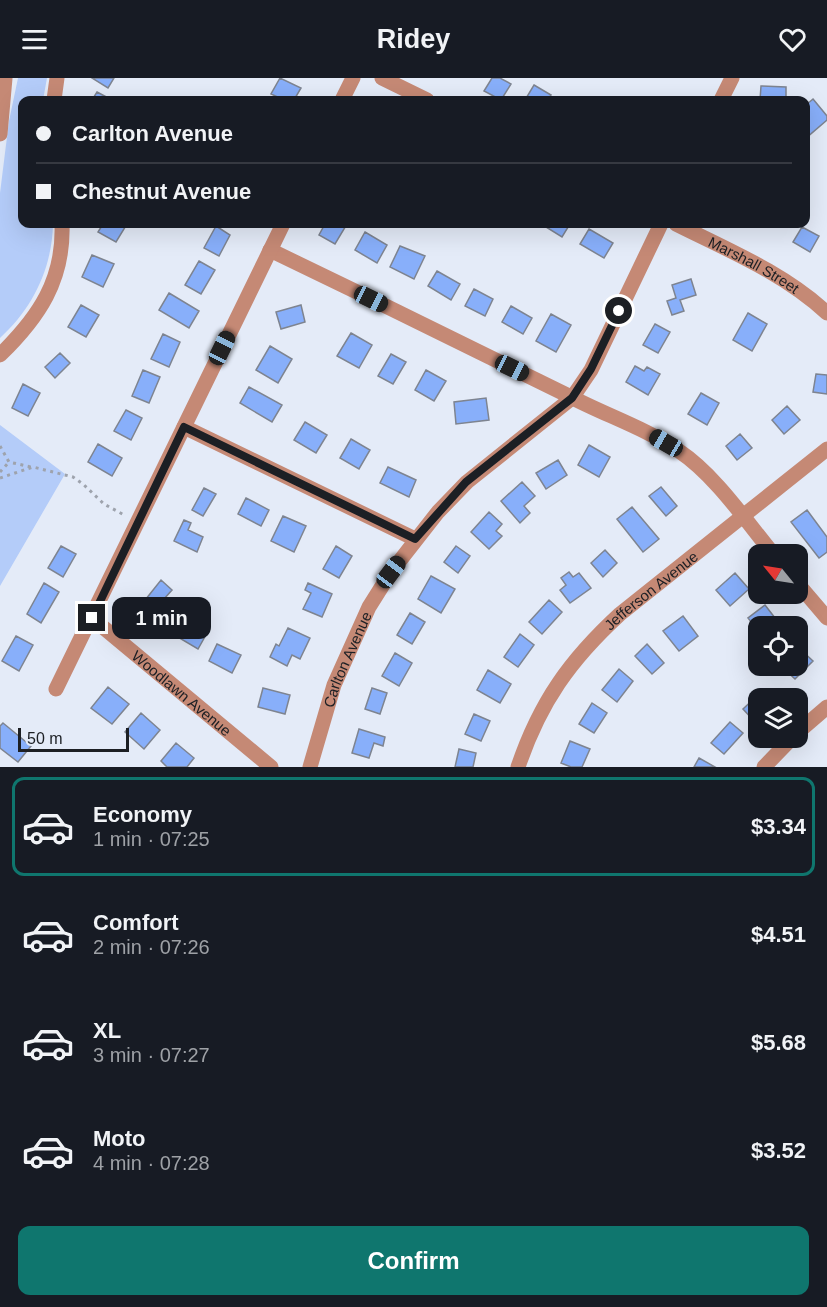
<!DOCTYPE html>
<meta charset="utf-8">
<style>
:root{--surface:#171b24;--page:#20242c;--text:#f1f3f6;--muted:#9ea1a6;--line:#363941;--accent:#0f766e}
body{margin:0;font-family:Helvetica,sans-serif;background:var(--page);color:var(--text);height:100vh;display:flex;flex-direction:column;font-size:22px;white-space:nowrap}
*{box-sizing:border-box;margin:0}
p{font-size:20px;color:var(--muted)}
.icon{flex:none;width:33px;height:33px;fill:none;stroke:currentColor;stroke-width:2;stroke-linecap:round;stroke-linejoin:round}
.map{position:relative;height:689px;overflow:hidden}
.side{display:flex;flex-direction:column;background:var(--surface);flex:1}
.side>*{flex:none}
.hud{position:absolute;left:18px;top:18px;width:792px;height:132px;border-radius:12px;box-shadow:0 6px 24px #0002;display:grid;align-content:center;height:132px;padding:0 18px;background:var(--surface)}
.needle{width:39px;rotate:300deg}
.tools{position:absolute;left:748px;top:466px;display:grid;gap:12px}
.tools a{display:grid;place-items:center;width:60px;height:60px;border-radius:12px;background:var(--surface);box-shadow:0 6px 24px #0002;font-size:30px}
.scale{position:absolute;left:18px;bottom:15px;width:111px;box-sizing:border-box;padding-left:6px;border:3px solid #1c1f24;border-top:0;font-size:16px;line-height:21px;white-space:nowrap;color:#1c1f24;-webkit-text-stroke:4px #e4ebf8;paint-order:stroke}
.end{position:absolute;width:27px;height:27px;margin:-14px;border:8px solid #1c1f24;background:#fff;box-shadow:0 0 0 3px #fff}
.from{border-radius:50%}
.bubble{position:absolute;height:42px;border-radius:12px;background:var(--surface);box-shadow:0 6px 24px #0002;font-size:20px;font-weight:700;line-height:42px;text-align:center}
.car{position:absolute;width:18px;height:36px;margin:-18px -9px;border-radius:8px;box-shadow:0 0 4px 2px #0007;background:linear-gradient(#222 24%,#8ab4d8 0 40%,#222 0 76%,#8ab4d8 0 86%,#222 0)}
.hud b{display:flex;align-items:center;gap:21px;height:57px;font-size:22px}
.hud b+b{border-top:2px solid var(--line)}
.hud i{width:15px;height:15px;background:var(--text)}
ul{padding:10px 0 0;list-style:none}
li{display:flex;align-items:center;gap:18px;height:99px;margin:0 12px 9px;padding:0 6px;border:3px solid transparent;border-radius:12px}
li div{flex:1}
li b{display:block;font-size:22px}
li em{font-style:normal;font-weight:700}
li.selected{border-color:var(--accent)}
li>.icon{width:54px;height:54px;stroke-width:1.5}
.action{display:flex;gap:12px;margin-top:auto;padding:12px 18px}
.action a{flex:1;height:69px;border-radius:12px;background:var(--accent);color:#fff;font-size:24px;font-weight:700;line-height:69px;text-align:center}
header{display:flex;justify-content:space-between;align-items:center;height:78px;padding:0 18px;background:var(--surface);font-size:27px;font-weight:700}
.map>svg:first-child{display:block}
</style>
<header><svg class="icon" aria-label="menu" viewBox="0 0 24 24"><path d="M4 6h16M4 12h16M4 18h16"/></svg>Ridey<svg class="icon" aria-label="heart" viewBox="0 0 24 24"><path d="M12 20l-8-8c-3-5 5-10 8-4 3-6 11-1 8 4z"/></svg></header>
<div class="map">
<svg width="827" height="689" viewBox="0 0 827 689">
<rect width="100%" height="100%" fill="#e4ebf8"/>
<path fill="#b4ccf9" d="M 18,0 L 47,0 L 43,22 L 22,22 L 22,146 L 53,146 C 52,190 33,230 0,260 L 0,115 L 9,43 Z
M 0,347 L 65,396 L 0,508 Z"/>
<path fill="#88affa" stroke="#7e8490" stroke-width="1.5" d="M 92,0 L 114,0 L 108,10 Z
M 280,0 L 301,10 L 294,22 L 284,22 L 271,16 Z
M 492,0 L 500,0 L 511,6 L 501,22 L 484,13 Z
M 534,7 L 551,17 L 547,22 L 525,22 Z
M 761,8 L 786,9 L 786,22 L 760,22 Z
M 97,14 L 112,22 L 92,22 Z
M 813,21 L 827,38 L 827,42 L 806,60 L 806,27 Z
M 103,146 L 127,146 L 116,164 L 98,154 Z
M 325,146 L 347,146 L 335,166 L 319,157 Z
M 548,146 L 570,146 L 562,159 L 546,149 Z
M 216,148 L 230,157 L 219,178 L 204,170 Z
M 802,149 L 819,158 L 810,174 L 793,164 Z
M 589,151 L 613,165 L 604,180 L 580,166 Z
M 365,154 L 387,167 L 377,185 L 355,172 Z
M 400,168 L 425,178 L 414,201 L 390,189 Z
M 92,177 L 114,186 L 103,209 L 82,199 Z
M 199,183 L 215,192 L 201,216 L 185,207 Z
M 437,193 L 460,206 L 451,222 L 428,208 Z
M 691,201 L 696,217 L 680,222 L 684,233 L 672,237 L 667,223 L 676,220 L 672,207 Z
M 474,211 L 493,221 L 485,238 L 465,228 Z
M 169,215 L 199,233 L 189,250 L 159,232 Z
M 81,227 L 99,237 L 86,259 L 68,249 Z
M 301,227 L 305,244 L 281,251 L 276,234 Z
M 511,228 L 532,240 L 523,256 L 502,244 Z
M 748,235 L 767,246 L 752,273 L 733,262 Z
M 551,236 L 571,247 L 556,274 L 536,263 Z
M 655,246 L 670,254 L 658,275 L 643,267 Z
M 351,255 L 372,267 L 359,290 L 337,278 Z
M 163,256 L 180,264 L 169,289 L 151,281 Z
M 270,268 L 292,281 L 278,305 L 256,292 Z
M 60,275 L 70,285 L 55,300 L 45,289 Z
M 391,276 L 406,284 L 393,306 L 378,298 Z
M 635,288 L 644,293 L 647,289 L 660,296 L 648,317 L 626,304 Z
M 143,292 L 160,299 L 149,325 L 132,318 Z
M 426,292 L 446,303 L 434,323 L 415,312 Z
M 816,296 L 827,297 L 827,316 L 813,314 Z
M 23,306 L 40,315 L 28,338 L 12,330 Z
M 249,309 L 282,327 L 272,344 L 240,325 Z
M 701,315 L 719,325 L 707,347 L 688,336 Z
M 486,320 L 489,342 L 456,346 L 454,324 Z
M 787,328 L 800,342 L 784,356 L 772,342 Z
M 126,332 L 142,340 L 131,362 L 114,353 Z
M 305,344 L 327,357 L 316,375 L 294,362 Z
M 740,356 L 752,370 L 737,382 L 726,368 Z
M 351,361 L 370,372 L 359,391 L 340,380 Z
M 98,366 L 122,380 L 112,398 L 88,384 Z
M 589,367 L 610,379 L 599,399 L 578,387 Z
M 558,382 L 567,397 L 546,411 L 536,395 Z
M 388,389 L 416,402 L 409,419 L 380,405 Z
M 522,404 L 535,418 L 524,428 L 530,435 L 520,445 L 501,423 Z
M 661,409 L 677,428 L 666,438 L 649,418 Z
M 204,410 L 216,416 L 203,438 L 192,432 Z
M 246,420 L 269,432 L 261,448 L 238,436 Z
M 632,429 L 659,461 L 643,474 L 617,441 Z
M 807,432 L 827,459 L 827,474 L 819,480 L 791,444 Z
M 489,434 L 502,446 L 496,453 L 502,458 L 489,471 L 471,454 Z
M 283,438 L 306,448 L 294,474 L 271,463 Z
M 184,442 L 191,445 L 188,452 L 203,459 L 197,474 L 174,463 Z
M 61,468 L 76,476 L 63,499 L 48,490 Z
M 336,468 L 352,478 L 339,500 L 323,491 Z
M 456,468 L 470,478 L 458,495 L 444,484 Z
M 605,472 L 617,485 L 603,499 L 591,485 Z
M 569,494 L 573,499 L 579,495 L 591,510 L 570,525 L 560,512 L 566,507 L 561,500 Z
M 735,495 L 749,511 L 730,528 L 716,512 Z
M 431,498 L 455,511 L 441,535 L 418,521 Z
M 161,502 L 172,512 L 164,521 L 168,525 L 157,538 L 142,526 Z
M 44,505 L 59,514 L 41,545 L 27,536 Z
M 308,505 L 332,516 L 322,539 L 303,531 L 311,515 L 305,512 Z
M 549,522 L 562,534 L 542,556 L 529,544 Z
M 765,527 L 782,549 L 759,549 L 759,554 L 748,540 Z
M 410,535 L 425,544 L 412,566 L 397,557 Z
M 683,538 L 698,558 L 679,573 L 663,553 Z
M 185,542 L 207,555 L 198,571 L 176,558 Z
M 288,550 L 310,560 L 300,581 L 292,577 L 287,588 L 270,579 L 276,566 L 279,568 Z
M 520,556 L 534,567 L 518,589 L 504,579 Z
M 16,558 L 33,567 L 19,593 L 2,583 Z
M 217,566 L 241,577 L 232,595 L 209,583 Z
M 647,566 L 664,585 L 652,596 L 635,578 Z
M 798,569 L 813,583 L 795,601 L 781,588 L 798,588 Z
M 395,575 L 412,585 L 399,608 L 382,598 Z
M 619,591 L 633,603 L 617,624 L 602,612 Z
M 488,592 L 511,606 L 500,625 L 477,612 Z
M 108,609 L 129,626 L 112,646 L 91,630 Z
M 263,610 L 290,617 L 285,636 L 258,629 Z
M 372,610 L 387,615 L 380,636 L 365,631 Z
M 762,613 L 769,621 L 759,621 L 759,638 L 754,643 L 743,631 Z
M 592,625 L 607,635 L 594,655 L 579,646 Z
M 141,635 L 160,652 L 144,671 L 125,654 Z
M 474,636 L 490,643 L 481,663 L 465,656 Z
M 730,644 L 743,655 L 724,676 L 711,665 Z
M 3,645 L 31,668 L 18,684 L 0,670 L 0,648 Z
M 359,651 L 385,659 L 383,668 L 374,665 L 369,680 L 352,675 Z
M 570,663 L 590,671 L 582,689 L 571,689 L 561,685 Z
M 176,665 L 194,680 L 187,689 L 167,689 L 161,683 Z
M 459,671 L 476,675 L 473,689 L 455,689 Z
M 699,680 L 715,689 L 694,689 Z"/>
<g fill="none" stroke-linecap="round" stroke-linejoin="round">
<path stroke="#9ea3ad" stroke-width="3" stroke-dasharray="3 4.5" stroke-linecap="butt" d="M 0,368 L 9,384 L 31,389
M 0,394 L 9,384
M 0,400 L 33,389 L 73,399 L 83,406 L 104,426 L 126,438"/>
<g stroke="#c58975" stroke-width="15">
<path d="M 382,0 L 427,22"/>
<path d="M 54,22 L 57,0"/>
<path d="M 342,22 L 353,0"/>
<path d="M 721,22 L 732,0"/>
<path d="M 0,56 L 5,0"/>
<path id="s1" d="M 676,146 C 728,172 784,195 827,235"/>
<path d="M 270,172 C 370,220 469,269 569,318 C 605,337 645,350 679,373 C 715,397 746,443 774,477"/>
<path d="M 0,277 C 39,239 64,202 62,146"/>
<path d="M 184,349 L 415,461"/>
<path d="M 798,506 L 827,540"/>
<path id="s2" d="M 92,540 L 271,689"/>
<path d="M 56,611 L 283,146"/>
<path d="M 798,654 L 827,629"/>
<path id="s3" d="M 310,689 L 334,607 L 369,529 L 391,494 L 438,434 L 467,404 L 572,320 L 591,292 L 661,146"/>
<path id="s4" d="M 518,689 C 540,624 570,582 620,536 L 827,371"/>
<path d="M 764,689 L 792,660"/>
</g>
</g>
<g fill="none" stroke-linecap="round" stroke-linejoin="round">
<path stroke="#1c1f24" stroke-width="8" d="M 92,540 L 184,349 L 415,461 L 466,404 L 572,320 L 591,291 L 619,233"/>
</g>
<g text-anchor="middle" dominant-baseline="central" stroke-width="4.5" stroke-linejoin="round" paint-order="stroke">
<g font-size="15" fill="#1c1f24" stroke="#e4ebf8">
<text stroke="none"><textPath href="#s1" startOffset="88">Marshall Street</textPath></text>
<text stroke="none"><textPath href="#s4" startOffset="225">Jefferson Avenue</textPath></text>
<text stroke="none"><textPath href="#s3" startOffset="114">Carlton Avenue</textPath></text>
<text stroke="none"><textPath href="#s2" startOffset="117">Woodlawn Avenue</textPath></text>
</g>
</g>
</svg>
<div class="tools">
<a><svg class="needle" viewBox="-14 -14 28 28"><path d="M0-13l5 13h-10z" fill="#e53935"/><path d="M0 13l5-13h-10z" fill="#9ea1a6"/></svg></a>
<a><svg class="icon" aria-label="locate" viewBox="0 0 24 24"><circle cx="12" cy="12" r="6"/><path d="M12 2v4M12 18v4M2 12h4M18 12h4"/></svg></a>
<a><svg class="icon" aria-label="layers" viewBox="0 0 24 24"><path d="M12 4l9 5-9 5-9-5zM3 14l9 5 9-5"/></svg></a>
</div>
<div class="scale">50 m</div>
<i class="end from" style="left:619px;top:233px"></i>
<i class="end" style="left:92px;top:540px"></i>
<div class="bubble" style="left:112px;top:519px;width:99px">1 min</div>
<i class="car" style="left:371px;top:221px;rotate:116deg"></i>
<i class="car" style="left:222px;top:270px;rotate:26deg"></i>
<i class="car" style="left:512px;top:290px;rotate:116deg"></i>
<i class="car" style="left:666px;top:365px;rotate:300deg"></i>
<i class="car" style="left:391px;top:494px;rotate:37deg"></i>
<div class="hud">
<b><i class="from"></i>Carlton Avenue</b>
<b><i></i>Chestnut Avenue</b>
</div>
</div>
<section class="side">
<ul>
<li class="selected"><svg class="icon" aria-label="car" viewBox="0 0 24 24"><path d="M5 17H2v-5l4-1 3-4h7l3 4 3 1v5h-3M9 17h6M6 11h13"/><circle cx="7" cy="17" r="2"/><circle cx="17" cy="17" r="2"/></svg><div><b>Economy</b><p>1 min · 07:25</p></div><em>$3.34</em></li>
<li><svg class="icon" aria-label="car" viewBox="0 0 24 24"><path d="M5 17H2v-5l4-1 3-4h7l3 4 3 1v5h-3M9 17h6M6 11h13"/><circle cx="7" cy="17" r="2"/><circle cx="17" cy="17" r="2"/></svg><div><b>Comfort</b><p>2 min · 07:26</p></div><em>$4.51</em></li>
<li><svg class="icon" aria-label="car" viewBox="0 0 24 24"><path d="M5 17H2v-5l4-1 3-4h7l3 4 3 1v5h-3M9 17h6M6 11h13"/><circle cx="7" cy="17" r="2"/><circle cx="17" cy="17" r="2"/></svg><div><b>XL</b><p>3 min · 07:27</p></div><em>$5.68</em></li>
<li><svg class="icon" aria-label="car" viewBox="0 0 24 24"><path d="M5 17H2v-5l4-1 3-4h7l3 4 3 1v5h-3M9 17h6M6 11h13"/><circle cx="7" cy="17" r="2"/><circle cx="17" cy="17" r="2"/></svg><div><b>Moto</b><p>4 min · 07:28</p></div><em>$3.52</em></li>
</ul>
<div class="action"><a>Confirm</a></div>
</section>
